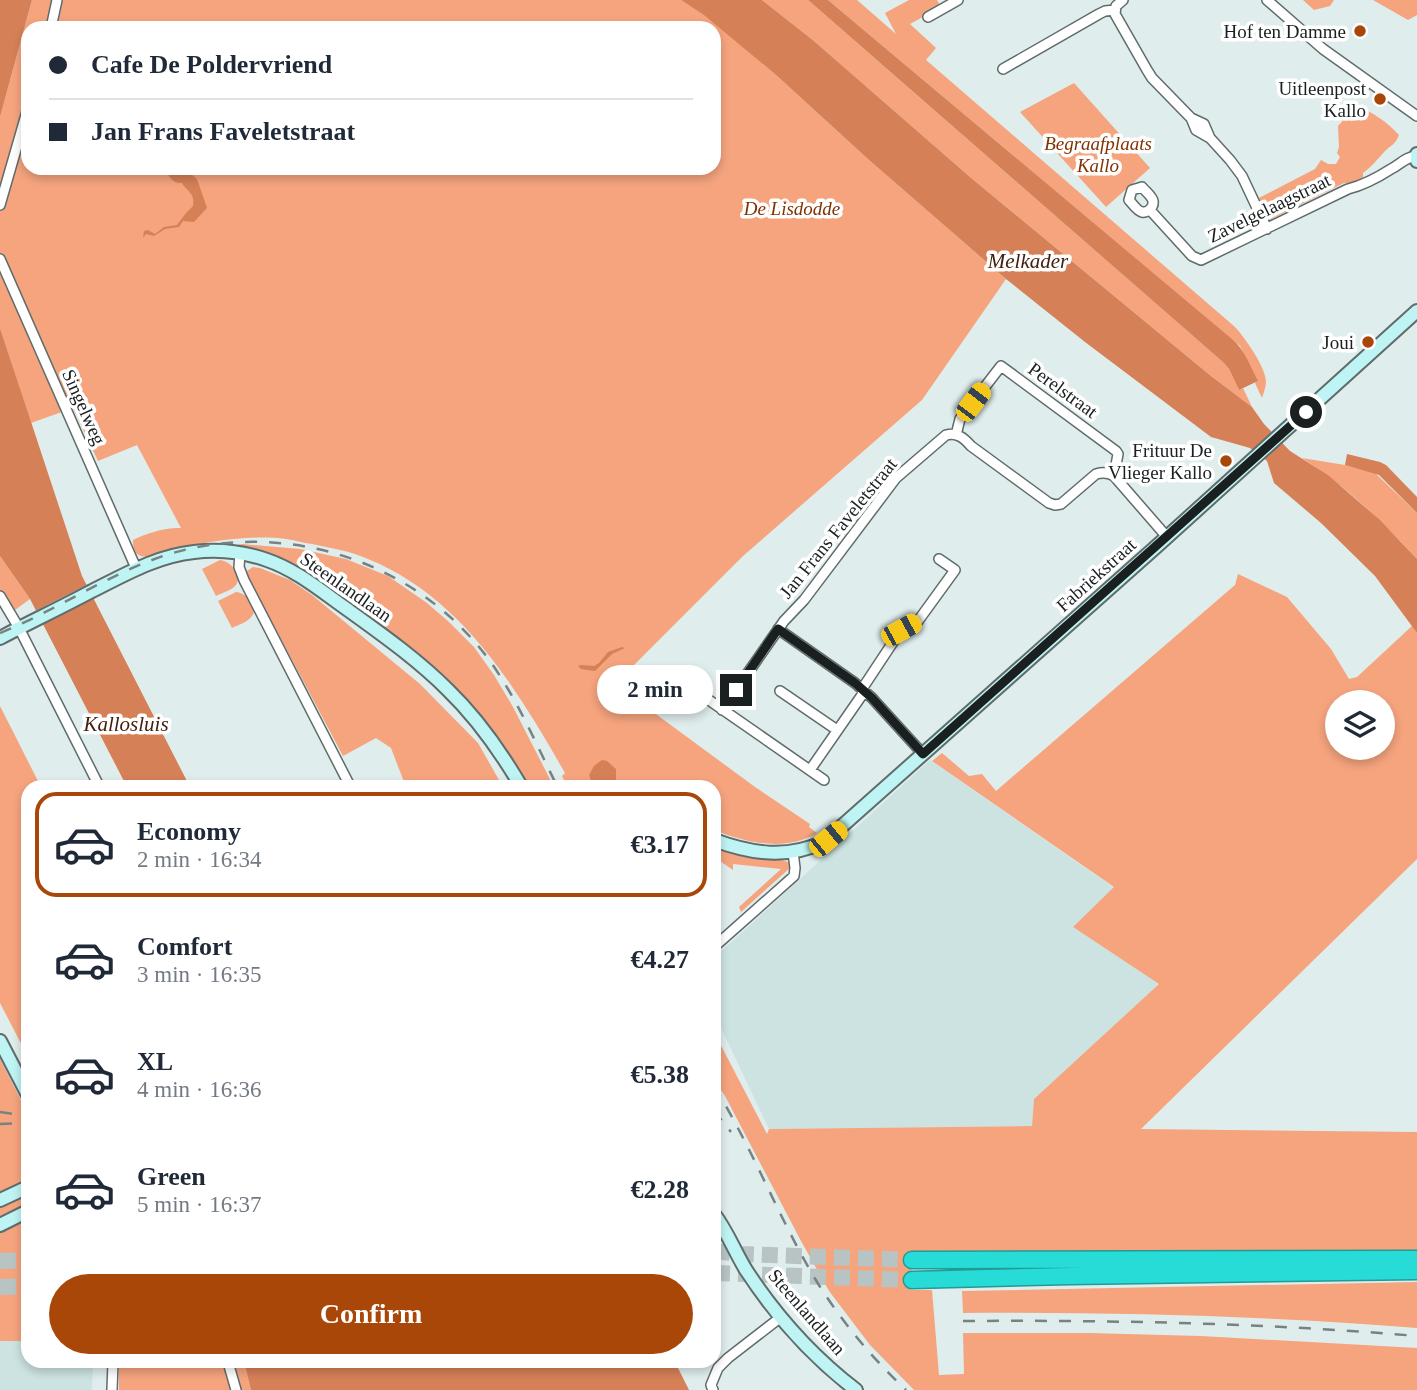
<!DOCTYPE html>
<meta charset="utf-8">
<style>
:root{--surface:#fff;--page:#f2f2f3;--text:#1f2937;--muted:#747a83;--line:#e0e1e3;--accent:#a94708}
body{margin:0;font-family:Georgia,serif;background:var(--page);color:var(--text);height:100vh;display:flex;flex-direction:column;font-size:26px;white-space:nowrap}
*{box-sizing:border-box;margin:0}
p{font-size:23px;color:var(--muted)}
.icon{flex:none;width:38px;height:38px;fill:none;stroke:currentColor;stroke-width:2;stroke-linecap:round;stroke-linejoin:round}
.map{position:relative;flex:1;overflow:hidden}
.sheet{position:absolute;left:21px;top:780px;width:700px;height:588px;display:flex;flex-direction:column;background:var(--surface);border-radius:21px;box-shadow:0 4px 10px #0003}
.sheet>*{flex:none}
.hud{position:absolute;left:21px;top:21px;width:700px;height:154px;border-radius:21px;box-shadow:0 4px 10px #0003;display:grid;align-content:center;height:154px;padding:0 28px;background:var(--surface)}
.fabs{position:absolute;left:1325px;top:690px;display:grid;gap:14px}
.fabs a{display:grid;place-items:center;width:70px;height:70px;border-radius:50%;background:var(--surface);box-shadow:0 4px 10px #0003;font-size:35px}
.end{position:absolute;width:32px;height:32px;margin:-16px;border:9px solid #1a1f1f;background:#fff;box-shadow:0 0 0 4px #fff}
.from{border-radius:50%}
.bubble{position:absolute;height:49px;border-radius:24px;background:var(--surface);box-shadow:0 4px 10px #0003;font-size:23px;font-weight:600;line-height:49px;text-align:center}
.car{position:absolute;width:21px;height:42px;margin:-21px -10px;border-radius:9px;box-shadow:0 0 5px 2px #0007;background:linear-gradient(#f5c518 24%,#345 0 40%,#f5c518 0 76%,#345 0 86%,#f5c518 0)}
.hud b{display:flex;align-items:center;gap:24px;height:66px;font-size:26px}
.hud b+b{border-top:2px solid var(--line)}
.hud i{width:18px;height:18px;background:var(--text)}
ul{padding:12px 0 0;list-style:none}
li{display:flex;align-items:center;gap:21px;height:105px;margin:0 14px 10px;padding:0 14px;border:4px solid transparent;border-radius:21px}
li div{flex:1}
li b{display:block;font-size:26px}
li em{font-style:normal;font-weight:600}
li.active{border-color:var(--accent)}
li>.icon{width:63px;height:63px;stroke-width:1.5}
.cta{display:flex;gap:14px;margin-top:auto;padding:14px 28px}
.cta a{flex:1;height:80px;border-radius:42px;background:var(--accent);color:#fff;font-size:28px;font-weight:600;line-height:80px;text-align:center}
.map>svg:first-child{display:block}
</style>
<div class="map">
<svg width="1417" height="1390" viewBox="0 0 1417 1390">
<rect width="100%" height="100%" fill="#dfedec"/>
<path fill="#cce3e1" d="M 930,760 L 1114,888 L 1073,927 L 1159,984 L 1034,1099 L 1032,1126 L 769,1129 L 714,1013 L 714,958 Z
M 0,1341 L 28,1341 L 28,1362 L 93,1362 L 92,1390 L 0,1390 Z"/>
<path fill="#f5a47e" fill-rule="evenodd" d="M 32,0 L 681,0 L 704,14 L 776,75 L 869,160 L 1006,279 L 922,400 L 743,556 L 615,684 L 755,787 L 810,824 L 809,827 L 817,833 C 785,852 747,843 714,830 L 714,788 L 568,787 L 562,776 L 565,773 C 517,689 462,597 368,559 C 350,551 331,548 312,544 C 303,543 294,540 286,539 C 264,536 239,538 217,541 C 194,544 172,551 150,557 C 137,557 133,553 133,540 C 146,533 167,527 181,528 L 137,445 L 98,461 L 73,408 L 31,423 L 0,328 L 0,117 ZM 28,28 L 714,28 L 714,168 L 28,168 ZM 606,688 L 625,703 L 619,711 L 600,695 Z
M 762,0 L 808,0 L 1224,363 L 1229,369 L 1239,390 L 1243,388 L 1252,407 L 1211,376 L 970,177 L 814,41 Z
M 828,0 L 857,0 L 896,34 L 885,13 L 909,0 L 937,0 L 941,7 L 910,24 L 936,48 L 926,60 L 1235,327 C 1245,338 1265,366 1266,381 C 1266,386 1264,392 1262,398 L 1255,383 L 1257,381 L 1240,346 Z
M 1303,0 L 1334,0 L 1330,6 L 1314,10 Z
M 1373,0 L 1417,0 L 1417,15 L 1408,20 Z
M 1074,83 L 1150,168 L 1106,207 L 1020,112 Z
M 1356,106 C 1372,111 1388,123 1399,135 C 1396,144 1390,146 1384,152 C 1377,160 1372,166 1363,173 L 1363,177 L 1352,183 L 1344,183 L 1269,220 L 1259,198 L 1315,169 L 1321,160 L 1328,164 L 1336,164 L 1340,157 L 1337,153 L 1339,147 L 1338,126 Z
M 1302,458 L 1345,465 L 1375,473 L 1417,513 L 1417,559 C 1382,521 1346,486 1302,458 Z
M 242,544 L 300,549 L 346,559 L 388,576 L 427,603 L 449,622 L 474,647 L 494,675 L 513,707 L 554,787 L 528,787 L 495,736 L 460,693 L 408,645 L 328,588 L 223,547 Z
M 0,556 L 30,599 L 15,610 L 0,596 Z
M 220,560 C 230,561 243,574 236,585 C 232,590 222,593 216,596 L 202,569 Z
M 253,567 L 260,568 L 290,580 L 312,595 L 420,684 L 478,743 L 499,780 L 493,787 L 406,787 L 391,748 L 376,738 L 343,756 L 248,577 L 247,571 Z
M 1238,574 L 1287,597 L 1331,649 L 1349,679 L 1357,677 L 1412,626 L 1417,633 L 1417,859 L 1141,1129 L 1417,1132 L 1417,1251 L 912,1253 L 911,1290 L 932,1290 L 939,1375 L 964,1374 L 963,1333 L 1089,1333 L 1201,1336 L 1417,1348 L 1417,1390 L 914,1390 L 870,1345 L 829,1291 L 801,1241 L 725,1096 L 714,1080 L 714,1032 L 767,1134 L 769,1129 L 1032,1126 L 1034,1099 L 1159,984 L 1073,927 L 1114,887 L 932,761 L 942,753 L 969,776 L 982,774 L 996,791 L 1235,585 ZM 1337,702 L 1382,702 L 1382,747 L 1337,747 Z
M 236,592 C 246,593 259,605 252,616 C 248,622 238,625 232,628 L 218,601 Z
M 0,706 L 41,787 L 28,788 L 28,1057 L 0,1003 Z
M 714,844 C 727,849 739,855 753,857 C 765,860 777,858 788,862 L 791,867 L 741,912 L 739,907 L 781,869 L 733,864 L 733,870 L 714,857 Z
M 0,1059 L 28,1114 L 28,1341 L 0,1341 Z
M 1417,1282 L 1417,1328 C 1266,1316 1114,1312 963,1313 L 962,1291 Z
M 119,1362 L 244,1362 L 251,1390 L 119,1390 Z"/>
<path fill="#d68057" d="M 0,0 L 32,0 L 0,117 Z
M 681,0 L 762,0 L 814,41 L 970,177 L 1211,376 L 1252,407 L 1264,424 L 1290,451 L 1328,475 L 1380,520 L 1417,559 L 1417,633 L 1375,576 L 1321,523 L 1274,483 L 1267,461 L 1250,448 L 1211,437 L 1085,342 L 1006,279 L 869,160 L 776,75 L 704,15 Z
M 808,0 L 828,0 L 1232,339 C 1245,350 1250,366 1258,381 L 1239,390 L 1229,369 L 1224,363 Z
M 164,168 L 188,168 L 191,174 L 197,179 L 207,208 L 194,222 L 183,221 L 179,227 L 165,229 L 154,236 L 146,234 L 143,238 L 144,231 L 148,230 L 155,234 L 164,227 L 177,225 L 186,213 L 193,206 C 195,192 187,192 182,183 C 172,184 169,176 164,168 Z
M 0,328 L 82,576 L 190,787 L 127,787 L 30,599 L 0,556 Z
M 1347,454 L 1380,462 L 1386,465 L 1417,497 L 1417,513 L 1379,475 L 1345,465 Z
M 622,647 L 625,648 L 612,654 L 595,671 L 581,669 L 578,666 L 581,665 L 594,666 L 599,663 L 608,652 Z
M 602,760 L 607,761 L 616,769 L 616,781 L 612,787 L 596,787 L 593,786 L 589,775 L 594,766 Z
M 244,1362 L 675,1362 L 689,1390 L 251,1390 Z"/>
<path fill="#dfedec" d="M 87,585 L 94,598 L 42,625 L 35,611 Z"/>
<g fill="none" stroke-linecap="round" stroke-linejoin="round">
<path stroke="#b8c4c3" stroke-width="16" stroke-dasharray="16 8" stroke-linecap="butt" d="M 714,1251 L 741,1254 L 912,1260
M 0,1261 L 28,1260
M 714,1273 L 912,1280
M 0,1287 L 28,1286"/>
<g stroke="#606c6b" stroke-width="12">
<path id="street" d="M 1123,0 L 1116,6 L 1115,14 L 1147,70 L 1152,78 L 1191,118 L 1196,130 L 1210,138 L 1230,160 L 1242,176 L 1267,229
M 1267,0 L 1323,49 L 1417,116
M 928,17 L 958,0
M 51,28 L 57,0
M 1003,69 L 1099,14 L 1105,11 L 1115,10
M 1191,118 L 1204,124 L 1210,138
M 1142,187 C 1145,191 1152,196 1153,201 C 1154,207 1148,213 1142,212 C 1137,211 1132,203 1129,200 L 1132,190 Z
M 0,205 L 28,108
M 1150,210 L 1192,256 L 1201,260 L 1348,189 C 1364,185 1377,178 1391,169 C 1401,164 1405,157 1417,156
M 0,259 L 136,568
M 956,435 L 960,419 L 1001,366 L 1116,451 L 1118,454 L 1114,476
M 240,553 L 239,567 L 244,580 L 351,788
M 0,596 L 19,628 L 100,788
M 778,629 L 855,683 L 872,698 L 923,754
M 670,673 L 824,780
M 780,691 L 837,730
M 722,710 L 784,621 L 804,600 L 896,478 L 946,435 C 957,432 964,438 971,446 L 1049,503 L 1055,505 L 1061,504 L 1096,474 C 1103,472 1108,472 1114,476 L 1167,537
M 810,770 L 862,695 L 864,686 L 901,630 L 918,621 L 955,570 L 939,559
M 714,947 L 794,876 L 795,868 L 793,852
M 228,1362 L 236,1390
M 112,1390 L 113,1362
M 713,1390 L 711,1385 L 718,1368 L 728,1358 L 781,1317"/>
</g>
<g stroke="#606c6b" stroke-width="16">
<path id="secondary" d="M 1417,154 L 1417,161
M 0,638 C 30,622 60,608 90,592 C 124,575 156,556 194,552 C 218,549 244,552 267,560 C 296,570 320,590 344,607 C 380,633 417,659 448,690 C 478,719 501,752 522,788
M 714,840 C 752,854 787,859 824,842 L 1157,546 L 1417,311
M 0,1041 L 28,1095
M 0,1200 L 28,1187
M 714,1214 C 727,1231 735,1252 746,1270 C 776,1316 813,1357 856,1390
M 0,1225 L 28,1211"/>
</g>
<g stroke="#229a96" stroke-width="19">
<path id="highway" d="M 912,1260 L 1417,1259
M 912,1280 L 1070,1276 L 1417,1271"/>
</g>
<use href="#street" stroke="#fff" stroke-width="9"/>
<use href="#secondary" stroke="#bef4f3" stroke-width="12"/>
<use href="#highway" stroke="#27dcd6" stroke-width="16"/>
<path stroke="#798282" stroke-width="2.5" stroke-dasharray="12 12" stroke-linecap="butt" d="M 0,633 C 55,611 107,575 163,556 C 280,518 412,558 487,657 C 516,696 536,744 558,788
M 714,1086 C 753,1149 779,1219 817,1282 C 842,1322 872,1358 906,1390
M 714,1111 L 731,1132
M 0,1112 L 28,1116
M 0,1124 L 28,1123
M 963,1321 C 1114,1320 1266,1323 1417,1336"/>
</g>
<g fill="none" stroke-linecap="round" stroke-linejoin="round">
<path stroke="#1a1f1f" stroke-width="9" d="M 736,690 L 778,629 L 855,683 L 872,698 L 923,754 L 1306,412"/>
</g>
<g fill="#a94708" stroke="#fff" stroke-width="2.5">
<circle cx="1360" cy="31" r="7"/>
<circle cx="1380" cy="99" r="7"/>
<circle cx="1368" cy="342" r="7"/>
<circle cx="1226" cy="461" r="7"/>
</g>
<g text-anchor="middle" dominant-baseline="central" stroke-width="7" stroke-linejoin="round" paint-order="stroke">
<g font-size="19" fill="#1a1f1f" stroke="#fff" text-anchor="end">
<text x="1346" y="31">Hof ten Damme</text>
<text x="1366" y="88">Uitleenpost<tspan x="1366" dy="22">Kallo</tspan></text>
<text x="1354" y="342">Joui</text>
<text x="1212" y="450">Frituur De<tspan x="1212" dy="22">Vlieger Kallo</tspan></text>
</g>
<g font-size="19" font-style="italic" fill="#803200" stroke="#fff">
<text x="1098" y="143">Begraafplaats<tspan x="1098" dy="22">Kallo</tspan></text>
<text x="792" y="208">De Lisdodde</text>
</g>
<g font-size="19" fill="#1a1f1f" stroke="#fff">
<text transform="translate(1269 208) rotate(-26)">Zavelgelaagstraat</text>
<text transform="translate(1063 390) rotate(36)">Perelstraat</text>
<text transform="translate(84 407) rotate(66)">Singelweg</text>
<text transform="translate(838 528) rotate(-51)">Jan Frans Faveletstraat</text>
<text transform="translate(1096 575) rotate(-42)">Fabriekstraat</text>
<text transform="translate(346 587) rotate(35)">Steenlandlaan</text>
<text transform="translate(807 1312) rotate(49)">Steenlandlaan</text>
</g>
<g font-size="21" font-style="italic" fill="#43200f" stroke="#fff">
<text x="1028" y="261">Melkader</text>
<text x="126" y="724">Kallosluis</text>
</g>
</g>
</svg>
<div class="fabs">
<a><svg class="icon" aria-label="layers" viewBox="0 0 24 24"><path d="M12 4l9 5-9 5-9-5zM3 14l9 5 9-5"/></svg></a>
</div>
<i class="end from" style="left:1306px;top:412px"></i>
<i class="end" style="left:736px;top:690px"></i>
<div class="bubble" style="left:597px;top:665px;width:116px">2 min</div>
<i class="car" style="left:973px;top:402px;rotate:37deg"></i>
<i class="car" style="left:901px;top:630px;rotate:61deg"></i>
<i class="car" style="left:828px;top:839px;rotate:51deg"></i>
<div class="hud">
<b><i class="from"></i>Cafe De Poldervriend</b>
<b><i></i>Jan Frans Faveletstraat</b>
</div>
<section class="sheet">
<ul>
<li class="active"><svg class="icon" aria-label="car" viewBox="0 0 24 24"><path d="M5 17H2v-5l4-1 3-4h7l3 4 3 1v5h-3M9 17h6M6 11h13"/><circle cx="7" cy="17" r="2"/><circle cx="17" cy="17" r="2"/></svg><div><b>Economy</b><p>2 min · 16:34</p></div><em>€3.17</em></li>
<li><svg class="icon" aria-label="car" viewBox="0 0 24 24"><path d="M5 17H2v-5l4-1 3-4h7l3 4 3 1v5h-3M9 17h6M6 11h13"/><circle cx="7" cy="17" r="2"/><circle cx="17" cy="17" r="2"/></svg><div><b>Comfort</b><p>3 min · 16:35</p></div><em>€4.27</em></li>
<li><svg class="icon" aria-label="car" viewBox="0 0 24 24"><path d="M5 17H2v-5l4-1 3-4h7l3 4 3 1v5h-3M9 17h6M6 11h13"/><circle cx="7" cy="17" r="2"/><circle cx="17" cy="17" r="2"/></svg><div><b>XL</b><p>4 min · 16:36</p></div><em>€5.38</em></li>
<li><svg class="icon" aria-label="car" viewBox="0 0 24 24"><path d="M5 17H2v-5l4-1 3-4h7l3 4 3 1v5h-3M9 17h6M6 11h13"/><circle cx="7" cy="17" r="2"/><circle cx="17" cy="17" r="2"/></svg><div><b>Green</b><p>5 min · 16:37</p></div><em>€2.28</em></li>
</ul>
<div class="cta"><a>Confirm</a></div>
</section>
</div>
